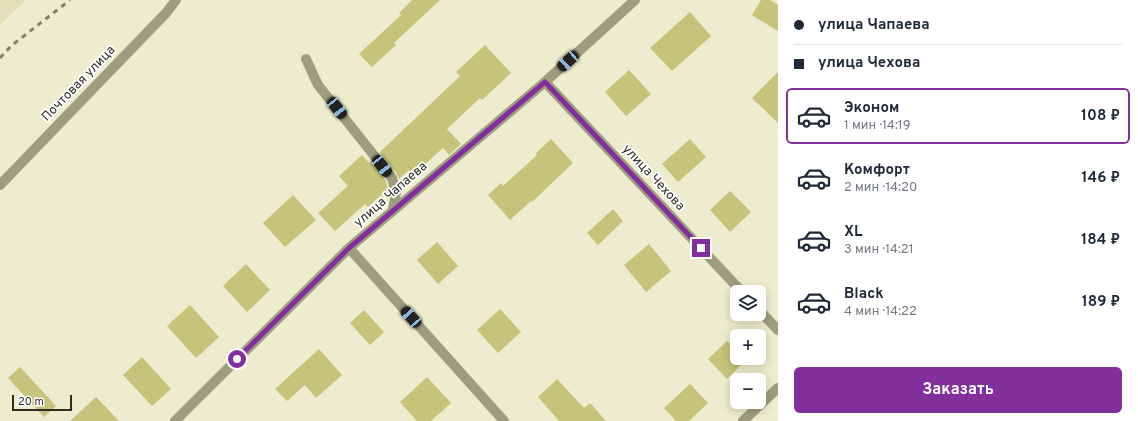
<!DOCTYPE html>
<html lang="ru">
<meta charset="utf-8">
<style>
:root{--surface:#fff;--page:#f6f6f7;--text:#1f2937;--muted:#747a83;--line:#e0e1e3;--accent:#822e9d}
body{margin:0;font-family:Overpass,sans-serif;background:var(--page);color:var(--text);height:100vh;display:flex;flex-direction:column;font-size:15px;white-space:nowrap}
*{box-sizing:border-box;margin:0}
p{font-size:13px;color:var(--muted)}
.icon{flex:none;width:22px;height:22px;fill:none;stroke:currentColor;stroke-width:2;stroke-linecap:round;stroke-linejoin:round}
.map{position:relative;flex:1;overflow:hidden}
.sheet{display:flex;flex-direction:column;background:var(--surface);width:360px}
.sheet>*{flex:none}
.hud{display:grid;align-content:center;height:88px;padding:0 16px;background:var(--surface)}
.tools{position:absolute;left:730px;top:285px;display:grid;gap:8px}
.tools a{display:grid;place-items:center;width:36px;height:36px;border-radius:6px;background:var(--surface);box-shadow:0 2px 10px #0003;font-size:20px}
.scale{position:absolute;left:12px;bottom:10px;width:60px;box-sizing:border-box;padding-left:4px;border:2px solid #2d2d21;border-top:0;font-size:11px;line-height:14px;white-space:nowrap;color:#2d2d21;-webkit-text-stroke:3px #fff;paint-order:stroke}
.end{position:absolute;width:18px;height:18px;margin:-9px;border:5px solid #822e9d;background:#fff;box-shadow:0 0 0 2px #fff}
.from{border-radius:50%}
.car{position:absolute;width:12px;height:24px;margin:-12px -6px;border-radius:5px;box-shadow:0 0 3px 1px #0007;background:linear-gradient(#222 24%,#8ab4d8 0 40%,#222 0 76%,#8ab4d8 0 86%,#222 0)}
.hud b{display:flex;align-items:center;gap:14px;height:38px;font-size:15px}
.hud b+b{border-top:1px solid var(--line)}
.hud i{width:10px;height:10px;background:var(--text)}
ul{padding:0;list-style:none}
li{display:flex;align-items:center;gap:12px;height:56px;margin:0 8px 6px;padding:0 8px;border:2px solid transparent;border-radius:6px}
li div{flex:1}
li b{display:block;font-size:15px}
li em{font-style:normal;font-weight:700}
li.on{border-color:var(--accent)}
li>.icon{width:36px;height:36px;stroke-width:1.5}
.action{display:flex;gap:8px;margin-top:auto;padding:8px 16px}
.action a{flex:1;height:46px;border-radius:6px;background:var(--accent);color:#fff;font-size:16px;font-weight:700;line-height:46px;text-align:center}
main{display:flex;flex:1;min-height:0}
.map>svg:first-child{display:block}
</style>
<main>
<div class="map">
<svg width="778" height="421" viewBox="0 0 778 421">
<rect width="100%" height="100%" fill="#edecce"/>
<path fill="#e1e0ba" d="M 0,0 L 26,0 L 0,25 Z"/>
<path fill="#c6c37a" d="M 412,0 L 440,0 L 394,43 L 396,45 L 372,67 L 359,54 L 401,15 L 399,13 Z
M 761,0 L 770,0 L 778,5 L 778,31 L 752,15 Z
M 690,12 L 711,36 L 672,71 L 650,48 Z
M 485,45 L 511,73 L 482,100 L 480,98 L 447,129 L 461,144 L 449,155 L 443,148 L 413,175 L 409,170 L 399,179 L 397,174 L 380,152 L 460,76 L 456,72 Z
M 629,70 L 651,94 L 626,116 L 605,92 Z
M 778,72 L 778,123 L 752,98 Z
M 551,139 L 573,163 L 532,202 L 531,201 L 510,220 L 488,195 L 501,183 L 503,186 L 537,155 L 536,153 Z
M 690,139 L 706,157 L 678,182 L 662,164 Z
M 362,155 L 369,163 L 370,161 L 386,181 L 388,189 L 368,207 L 365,204 L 335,231 L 318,213 L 348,186 L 339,176 Z
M 730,191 L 751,212 L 730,232 L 710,210 Z
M 293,195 L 316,220 L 285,247 L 263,223 Z
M 613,209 L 623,221 L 598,245 L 587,233 Z
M 437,242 L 458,266 L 438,284 L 417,260 Z
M 649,244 L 671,271 L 646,292 L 624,265 Z
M 246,264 L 270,290 L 247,312 L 223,286 Z
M 190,305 L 219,337 L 196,358 L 167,326 Z
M 500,309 L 521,332 L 498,353 L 477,330 Z
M 364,310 L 384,332 L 370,345 L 350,323 Z
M 727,341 L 737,351 L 737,358 L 743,358 L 746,360 L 727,379 L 708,359 Z
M 319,349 L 342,375 L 316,398 L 305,385 L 287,401 L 275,389 Z
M 142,357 L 171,389 L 152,406 L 123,375 Z
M 20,367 L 56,406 L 44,417 L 8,378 Z
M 427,377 L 451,403 L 431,421 L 417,421 L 400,402 Z
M 557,379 L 584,408 L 590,403 L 606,421 L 559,421 L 538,397 Z
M 690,384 L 708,403 L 689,421 L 676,421 L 664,408 Z
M 96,397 L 119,421 L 70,421 Z"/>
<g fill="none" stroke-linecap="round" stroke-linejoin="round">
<path stroke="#9e9d7f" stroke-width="10" d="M 306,59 L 318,85 L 392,178 L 396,193 L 393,209
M 545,82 L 742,292
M 349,248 L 504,421
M 759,310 L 778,330
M 175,421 L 349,248 L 545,82 L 635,0
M 743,421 L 778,388"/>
<path stroke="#9e9d7f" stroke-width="10" d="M 0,185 L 166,13 L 176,0"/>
<path stroke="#81806c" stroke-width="3" stroke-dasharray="5 5" stroke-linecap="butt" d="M 0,58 L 11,46 L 70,0"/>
</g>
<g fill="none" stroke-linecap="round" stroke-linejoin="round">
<path stroke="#822e9d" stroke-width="5" d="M 237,359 L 349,248 L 545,82 L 701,248"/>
</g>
<g text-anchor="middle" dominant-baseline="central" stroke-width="3.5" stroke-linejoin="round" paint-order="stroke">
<g font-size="13" fill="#2d2d21" stroke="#fff">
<text transform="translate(79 84) rotate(-46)">Почтовая улица</text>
<text transform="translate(653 178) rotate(47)">улица Чехова</text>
<text transform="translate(391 195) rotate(-41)">улица Чапаева</text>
</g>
</g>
</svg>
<div class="tools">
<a><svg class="icon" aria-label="layers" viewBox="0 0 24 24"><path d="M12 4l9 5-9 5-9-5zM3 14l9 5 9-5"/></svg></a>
<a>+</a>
<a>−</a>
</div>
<div class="scale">20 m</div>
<i class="end from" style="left:237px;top:359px"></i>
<i class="end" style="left:701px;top:248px"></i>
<i class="car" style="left:568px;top:61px;rotate:228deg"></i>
<i class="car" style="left:337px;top:108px;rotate:142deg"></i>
<i class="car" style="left:382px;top:166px;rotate:142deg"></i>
<i class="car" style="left:411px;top:317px;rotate:318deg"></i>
</div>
<section class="sheet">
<div class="hud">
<b><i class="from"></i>улица Чапаева</b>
<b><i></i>улица Чехова</b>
</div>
<ul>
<li class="on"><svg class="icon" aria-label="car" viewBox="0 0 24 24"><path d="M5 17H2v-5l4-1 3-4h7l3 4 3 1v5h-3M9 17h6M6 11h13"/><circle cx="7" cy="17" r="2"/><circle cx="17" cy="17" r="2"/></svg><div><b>Эконом</b><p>1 мин · 14:19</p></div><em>108 ₽</em></li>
<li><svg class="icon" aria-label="car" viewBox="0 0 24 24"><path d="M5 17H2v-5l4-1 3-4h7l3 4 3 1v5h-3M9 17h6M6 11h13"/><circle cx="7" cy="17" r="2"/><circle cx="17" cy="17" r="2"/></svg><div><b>Комфорт</b><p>2 мин · 14:20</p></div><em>146 ₽</em></li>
<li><svg class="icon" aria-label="car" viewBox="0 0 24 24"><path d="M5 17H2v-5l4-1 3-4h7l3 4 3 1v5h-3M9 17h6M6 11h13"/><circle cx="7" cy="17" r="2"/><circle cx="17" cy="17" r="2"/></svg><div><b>XL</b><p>3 мин · 14:21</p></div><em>184 ₽</em></li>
<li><svg class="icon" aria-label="car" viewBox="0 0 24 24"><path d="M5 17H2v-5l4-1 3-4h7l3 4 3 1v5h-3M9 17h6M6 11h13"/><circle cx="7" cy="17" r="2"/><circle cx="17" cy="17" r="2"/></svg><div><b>Black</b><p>4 мин · 14:22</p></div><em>189 ₽</em></li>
</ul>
<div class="action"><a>Заказать</a></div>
</section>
</main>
